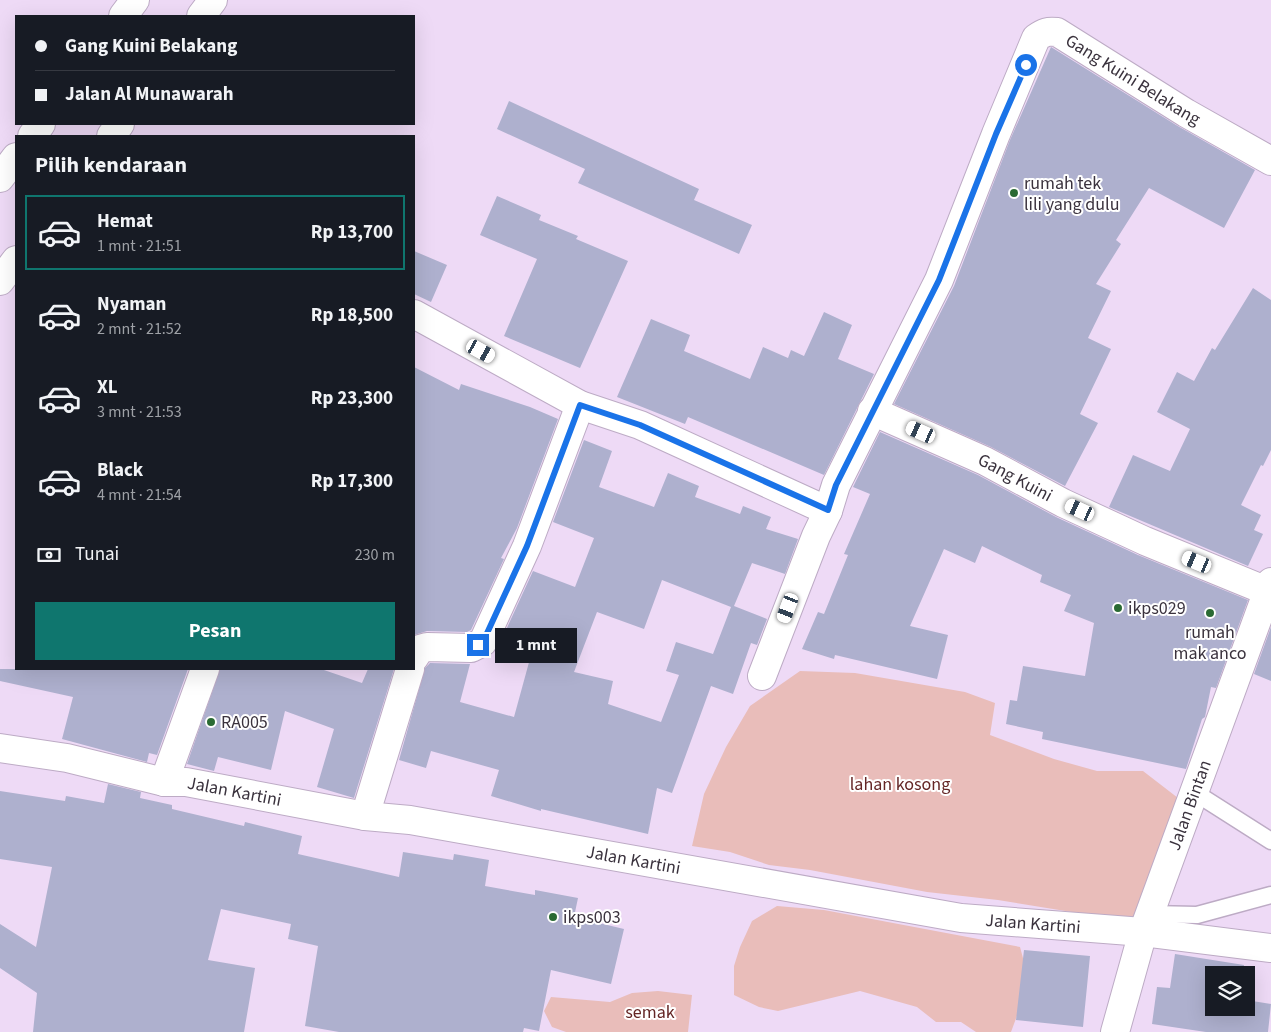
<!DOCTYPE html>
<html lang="id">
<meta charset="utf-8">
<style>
:root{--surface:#171b24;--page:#242831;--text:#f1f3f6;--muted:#9ea1a6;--line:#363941;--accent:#0f766e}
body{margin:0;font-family:"Source Sans 3",sans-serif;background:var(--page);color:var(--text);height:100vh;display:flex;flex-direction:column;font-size:19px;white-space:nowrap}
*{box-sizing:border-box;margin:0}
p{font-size:16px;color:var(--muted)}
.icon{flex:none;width:28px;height:28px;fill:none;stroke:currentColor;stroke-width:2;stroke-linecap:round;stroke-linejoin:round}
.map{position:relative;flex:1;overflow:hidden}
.details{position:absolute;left:15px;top:135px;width:400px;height:535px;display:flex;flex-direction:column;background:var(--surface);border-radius:0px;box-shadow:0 5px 20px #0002}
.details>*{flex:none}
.guide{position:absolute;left:15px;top:15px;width:400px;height:110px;border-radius:0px;box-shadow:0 5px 20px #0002;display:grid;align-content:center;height:110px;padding:0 20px;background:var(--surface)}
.buttons{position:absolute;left:1205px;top:966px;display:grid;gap:10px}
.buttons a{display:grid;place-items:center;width:50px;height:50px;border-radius:0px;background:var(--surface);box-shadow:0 5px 20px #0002;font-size:25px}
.end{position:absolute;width:22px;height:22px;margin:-11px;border:6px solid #1a73e8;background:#fff;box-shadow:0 0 0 2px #fff}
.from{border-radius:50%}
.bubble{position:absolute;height:35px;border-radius:0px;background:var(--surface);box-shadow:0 5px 20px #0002;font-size:16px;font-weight:700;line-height:35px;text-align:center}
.car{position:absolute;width:15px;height:30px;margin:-15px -8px;border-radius:6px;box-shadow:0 0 4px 1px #0007;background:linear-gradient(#fff 24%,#345 0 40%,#fff 0 76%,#345 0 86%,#fff 0)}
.guide b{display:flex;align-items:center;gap:18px;height:48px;font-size:19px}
.guide b+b{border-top:1px solid var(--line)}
.guide i{width:12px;height:12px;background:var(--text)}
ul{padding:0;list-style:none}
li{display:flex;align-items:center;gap:15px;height:75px;margin:0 10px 8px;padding:0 10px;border:2px solid transparent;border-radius:0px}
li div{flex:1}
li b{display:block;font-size:19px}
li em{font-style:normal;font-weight:700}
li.on{border-color:var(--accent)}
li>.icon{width:45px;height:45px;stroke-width:1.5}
h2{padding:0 20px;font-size:22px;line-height:60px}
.pay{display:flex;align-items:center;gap:12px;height:55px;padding:0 20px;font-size:19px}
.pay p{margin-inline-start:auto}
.action{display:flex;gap:10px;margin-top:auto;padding:10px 20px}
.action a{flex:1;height:58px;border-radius:0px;background:var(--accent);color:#fff;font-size:20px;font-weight:700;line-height:58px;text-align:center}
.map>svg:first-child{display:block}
</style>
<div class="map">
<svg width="1271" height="1032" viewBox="0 0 1271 1032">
<rect width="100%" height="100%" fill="#eedaf6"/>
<path fill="#e9bdba" d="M 800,671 L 855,673 L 965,692 L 995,703 L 990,735 L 1054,759 L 1097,771 L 1143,771 L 1178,798 L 1149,919 L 1084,914 L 998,900 L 927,892 L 810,870 L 769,865 L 730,852 L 692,846 L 704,794 L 726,747 L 750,706 Z
M 777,906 L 824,910 L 1020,947 L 1027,973 L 1021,1005 L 1011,1032 L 976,1032 L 961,1022 L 936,1022 L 917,1007 L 860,991 L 778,1011 L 759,1007 L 734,995 L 734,966 L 740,947 L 752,921 Z
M 658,991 L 692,995 L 688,1032 L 566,1032 L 552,1027 L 544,1011 L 551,997 L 610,1002 L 632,993 Z"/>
<path fill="#aeb0ce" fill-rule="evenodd" d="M 1051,47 L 1176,125 L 1255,170 L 1224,228 L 1149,188 L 1116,240 L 1121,244 L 1096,284 L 1111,291 L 1088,338 L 1111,349 L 1080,414 L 1098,423 L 1065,486 L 991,447 L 894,404 L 954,286 L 1010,140 Z
M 509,101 L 699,189 L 694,200 L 752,225 L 739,254 L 578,183 L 585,169 L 497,129 Z
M 497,196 L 541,215 L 539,220 L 578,236 L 576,239 L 628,261 L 580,368 L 504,336 L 537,259 L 480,235 Z
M 414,251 L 447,265 L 431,302 L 414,294 Z
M 1253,288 L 1271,300 L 1271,450 L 1263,466 L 1261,465 L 1241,505 L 1261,515 L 1254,530 L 1263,534 L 1248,566 L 1109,507 L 1133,455 L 1170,471 L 1190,429 L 1157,412 L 1177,372 L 1194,381 L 1212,348 L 1215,350 Z
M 824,312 L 852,325 L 838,359 L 874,374 L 824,475 L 688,417 L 685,424 L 617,397 L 651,319 L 690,335 L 684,351 L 750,379 L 763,347 L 788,358 L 791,350 L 804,356 Z
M 414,367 L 459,390 L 461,384 L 530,407 L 558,419 L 517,528 L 501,558 L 504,559 L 471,630 L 467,632 L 427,631 L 414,635 Z
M 880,432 L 978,475 L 1056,517 L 1138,555 L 1248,600 L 1216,688 L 1211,687 L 1205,717 L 1202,719 L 1186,769 L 1042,739 L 1043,732 L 1006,724 L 1010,700 L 1017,701 L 1023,666 L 1085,676 L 1094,623 L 1064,611 L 1071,595 L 1040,582 L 1042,575 L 982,546 L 975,563 L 944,549 L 910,626 L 948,635 L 937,679 L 835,655 L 834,659 L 802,649 L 818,612 L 824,614 L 848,555 L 844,554 L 870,494 L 853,487 Z
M 584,440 L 612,451 L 599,487 L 654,507 L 668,473 L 699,486 L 695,497 L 740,514 L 743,506 L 771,517 L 766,529 L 798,539 L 785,574 L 752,563 L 734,606 L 767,619 L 757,645 L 751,643 L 733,694 L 711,686 L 672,793 L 657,788 L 648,834 L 541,809 L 541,811 L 491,796 L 499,770 L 431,751 L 426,768 L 399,760 L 425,668 L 430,663 L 470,664 L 460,702 L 514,717 L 531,655 L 500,643 L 533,571 L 575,587 L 594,538 L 553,522 ZM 662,580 L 731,607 L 713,654 L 676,642 L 666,671 L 679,675 L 661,722 L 608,704 L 613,681 L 574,672 L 597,612 L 644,629 Z
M 1271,627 L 1271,681 L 1254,674 Z
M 0,669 L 188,669 L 157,755 L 149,753 L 147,762 L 62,739 L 73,697 L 0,681 Z
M 220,669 L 321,669 L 362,683 L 368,669 L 394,669 L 354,798 L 317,787 L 334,729 L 285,711 L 271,770 L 218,757 L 214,771 L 187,764 Z
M 108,784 L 141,792 L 140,798 L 172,805 L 172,809 L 244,826 L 245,822 L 302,836 L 298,854 L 399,877 L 403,852 L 453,860 L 454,854 L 489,860 L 485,886 L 535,895 L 535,890 L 578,898 L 574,917 L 624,929 L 611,984 L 551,970 L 539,1031 L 524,1028 L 523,1032 L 339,1032 L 305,1026 L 318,946 L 288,939 L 291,924 L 221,909 L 208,960 L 255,968 L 244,1032 L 33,1032 L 37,993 L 0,968 L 0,924 L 36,947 L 52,867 L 0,859 L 0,791 L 65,801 L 66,796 L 104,803 Z
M 1024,950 L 1090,956 L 1083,1027 L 1016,1020 Z
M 1175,954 L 1244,965 L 1243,975 L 1214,975 L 1214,1008 L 1246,1008 L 1246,1000 L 1271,1004 L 1268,1032 L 1206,1032 L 1152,1024 L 1157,987 L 1170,988 Z"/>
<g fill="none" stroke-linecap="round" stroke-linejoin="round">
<g stroke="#bdabc5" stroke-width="19">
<path id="lane" d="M 1194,792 L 1271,841
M 1150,914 L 1197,915 L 1271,895"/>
</g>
<g stroke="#bdabc5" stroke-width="30">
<g id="street">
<path id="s1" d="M 414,314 L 580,405 L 640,425 L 828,511 L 836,485 L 939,280 L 996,134 L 1036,38 C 1044,32 1048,31 1057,32 L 1186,113 L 1271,161"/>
<path id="s2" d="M 872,411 L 985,461 L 1063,503 L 1145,541 L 1267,591"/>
<path d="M 414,658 L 420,649 L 427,647 L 471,648 L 483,642 L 527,546 L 580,405"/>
<path d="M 762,676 L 816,536 L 828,511"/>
<path id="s3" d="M 0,748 L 67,758 L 164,782 L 186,782 L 365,816 L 410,820 L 961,918 L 1143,932 L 1271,948"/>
<path d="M 164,782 L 205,669"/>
<path d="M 365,816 L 410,669"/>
<path id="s4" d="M 1115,1032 L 1143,932 L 1271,582"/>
</g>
</g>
<g stroke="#bdabc5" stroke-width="30">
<path id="primary" d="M 123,16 L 135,0
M 201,16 L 213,0
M 32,136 L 41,124
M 111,136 L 120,124
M 0,178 L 16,157
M 0,281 L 16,260"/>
</g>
<use href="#lane" stroke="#fff" stroke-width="16"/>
<use href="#street" stroke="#fff" stroke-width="28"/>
<use href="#primary" stroke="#fff" stroke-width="28"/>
</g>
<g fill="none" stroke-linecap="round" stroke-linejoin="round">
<path stroke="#1a73e8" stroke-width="6" d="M 478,645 L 483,642 L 527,546 L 580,405 L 640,425 L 828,510 L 836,485 L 939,280 L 996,134 L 1026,65"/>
</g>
<g fill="#2a6a33" stroke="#fff" stroke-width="2">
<circle cx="1014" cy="193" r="5"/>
<circle cx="1118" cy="608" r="5"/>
<circle cx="1210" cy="613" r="5"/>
<circle cx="211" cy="722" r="5"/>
<circle cx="553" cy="917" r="5"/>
</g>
<g text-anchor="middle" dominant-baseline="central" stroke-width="4" stroke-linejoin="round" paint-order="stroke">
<g font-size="18" fill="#3a323d" stroke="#fff">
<text stroke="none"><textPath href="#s1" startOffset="1089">Gang Kuini Belakang</textPath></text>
<text stroke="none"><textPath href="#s2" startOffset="158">Gang Kuini</textPath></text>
<text stroke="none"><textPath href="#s3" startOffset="239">Jalan Kartini</textPath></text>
<text stroke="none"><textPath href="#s4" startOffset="239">Jalan Bintan</textPath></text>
<text stroke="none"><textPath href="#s3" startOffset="644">Jalan Kartini</textPath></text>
<text stroke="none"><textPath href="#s3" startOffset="1049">Jalan Kartini</textPath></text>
</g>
<g font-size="18" fill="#3a323d" stroke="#fff" text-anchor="start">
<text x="1024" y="183">rumah tek<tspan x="1024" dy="21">lili yang dulu</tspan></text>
<text x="1128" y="608">ikps029</text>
<text x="1210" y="632" text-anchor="middle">rumah<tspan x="1210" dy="21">mak anco</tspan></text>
<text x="221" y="722">RA005</text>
<text x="563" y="917">ikps003</text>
</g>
<g font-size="18" fill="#642625" stroke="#fff">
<text x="900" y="784">lahan kosong</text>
<text x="650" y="1012">semak</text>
</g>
</g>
</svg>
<div class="buttons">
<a><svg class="icon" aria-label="layers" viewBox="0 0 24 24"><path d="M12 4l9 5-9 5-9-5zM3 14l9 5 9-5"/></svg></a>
</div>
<i class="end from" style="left:1026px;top:65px"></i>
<i class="end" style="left:478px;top:645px"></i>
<div class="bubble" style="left:495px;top:628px;width:82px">1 mnt</div>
<i class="car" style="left:481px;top:351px;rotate:119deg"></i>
<i class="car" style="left:921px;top:432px;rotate:294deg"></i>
<i class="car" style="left:1080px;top:510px;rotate:295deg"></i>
<i class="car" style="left:1197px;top:562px;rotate:293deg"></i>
<i class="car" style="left:788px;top:608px;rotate:201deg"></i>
<div class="guide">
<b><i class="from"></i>Gang Kuini Belakang</b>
<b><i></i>Jalan Al Munawarah</b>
</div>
<section class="details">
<h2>Pilih kendaraan</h2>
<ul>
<li class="on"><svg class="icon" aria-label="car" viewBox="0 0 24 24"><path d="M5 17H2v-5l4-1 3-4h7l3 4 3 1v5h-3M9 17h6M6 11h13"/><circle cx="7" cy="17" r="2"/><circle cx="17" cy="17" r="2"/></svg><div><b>Hemat</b><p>1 mnt · 21:51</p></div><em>Rp 13,700</em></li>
<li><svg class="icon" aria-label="car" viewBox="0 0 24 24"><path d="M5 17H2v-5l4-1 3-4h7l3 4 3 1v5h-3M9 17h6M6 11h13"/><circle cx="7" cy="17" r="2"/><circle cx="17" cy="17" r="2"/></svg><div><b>Nyaman</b><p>2 mnt · 21:52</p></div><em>Rp 18,500</em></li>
<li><svg class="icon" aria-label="car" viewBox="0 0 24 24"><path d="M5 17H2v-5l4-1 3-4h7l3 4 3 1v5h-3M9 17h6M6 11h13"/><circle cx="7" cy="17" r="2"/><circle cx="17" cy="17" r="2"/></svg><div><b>XL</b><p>3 mnt · 21:53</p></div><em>Rp 23,300</em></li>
<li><svg class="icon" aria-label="car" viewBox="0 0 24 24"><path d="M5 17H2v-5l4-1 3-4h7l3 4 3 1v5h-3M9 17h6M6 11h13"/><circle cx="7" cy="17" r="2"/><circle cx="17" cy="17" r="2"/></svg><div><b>Black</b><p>4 mnt · 21:54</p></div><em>Rp 17,300</em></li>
</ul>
<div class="pay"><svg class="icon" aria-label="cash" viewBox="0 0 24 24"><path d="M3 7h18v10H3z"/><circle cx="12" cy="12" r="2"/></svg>Tunai<p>230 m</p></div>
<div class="action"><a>Pesan</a></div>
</section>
</div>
